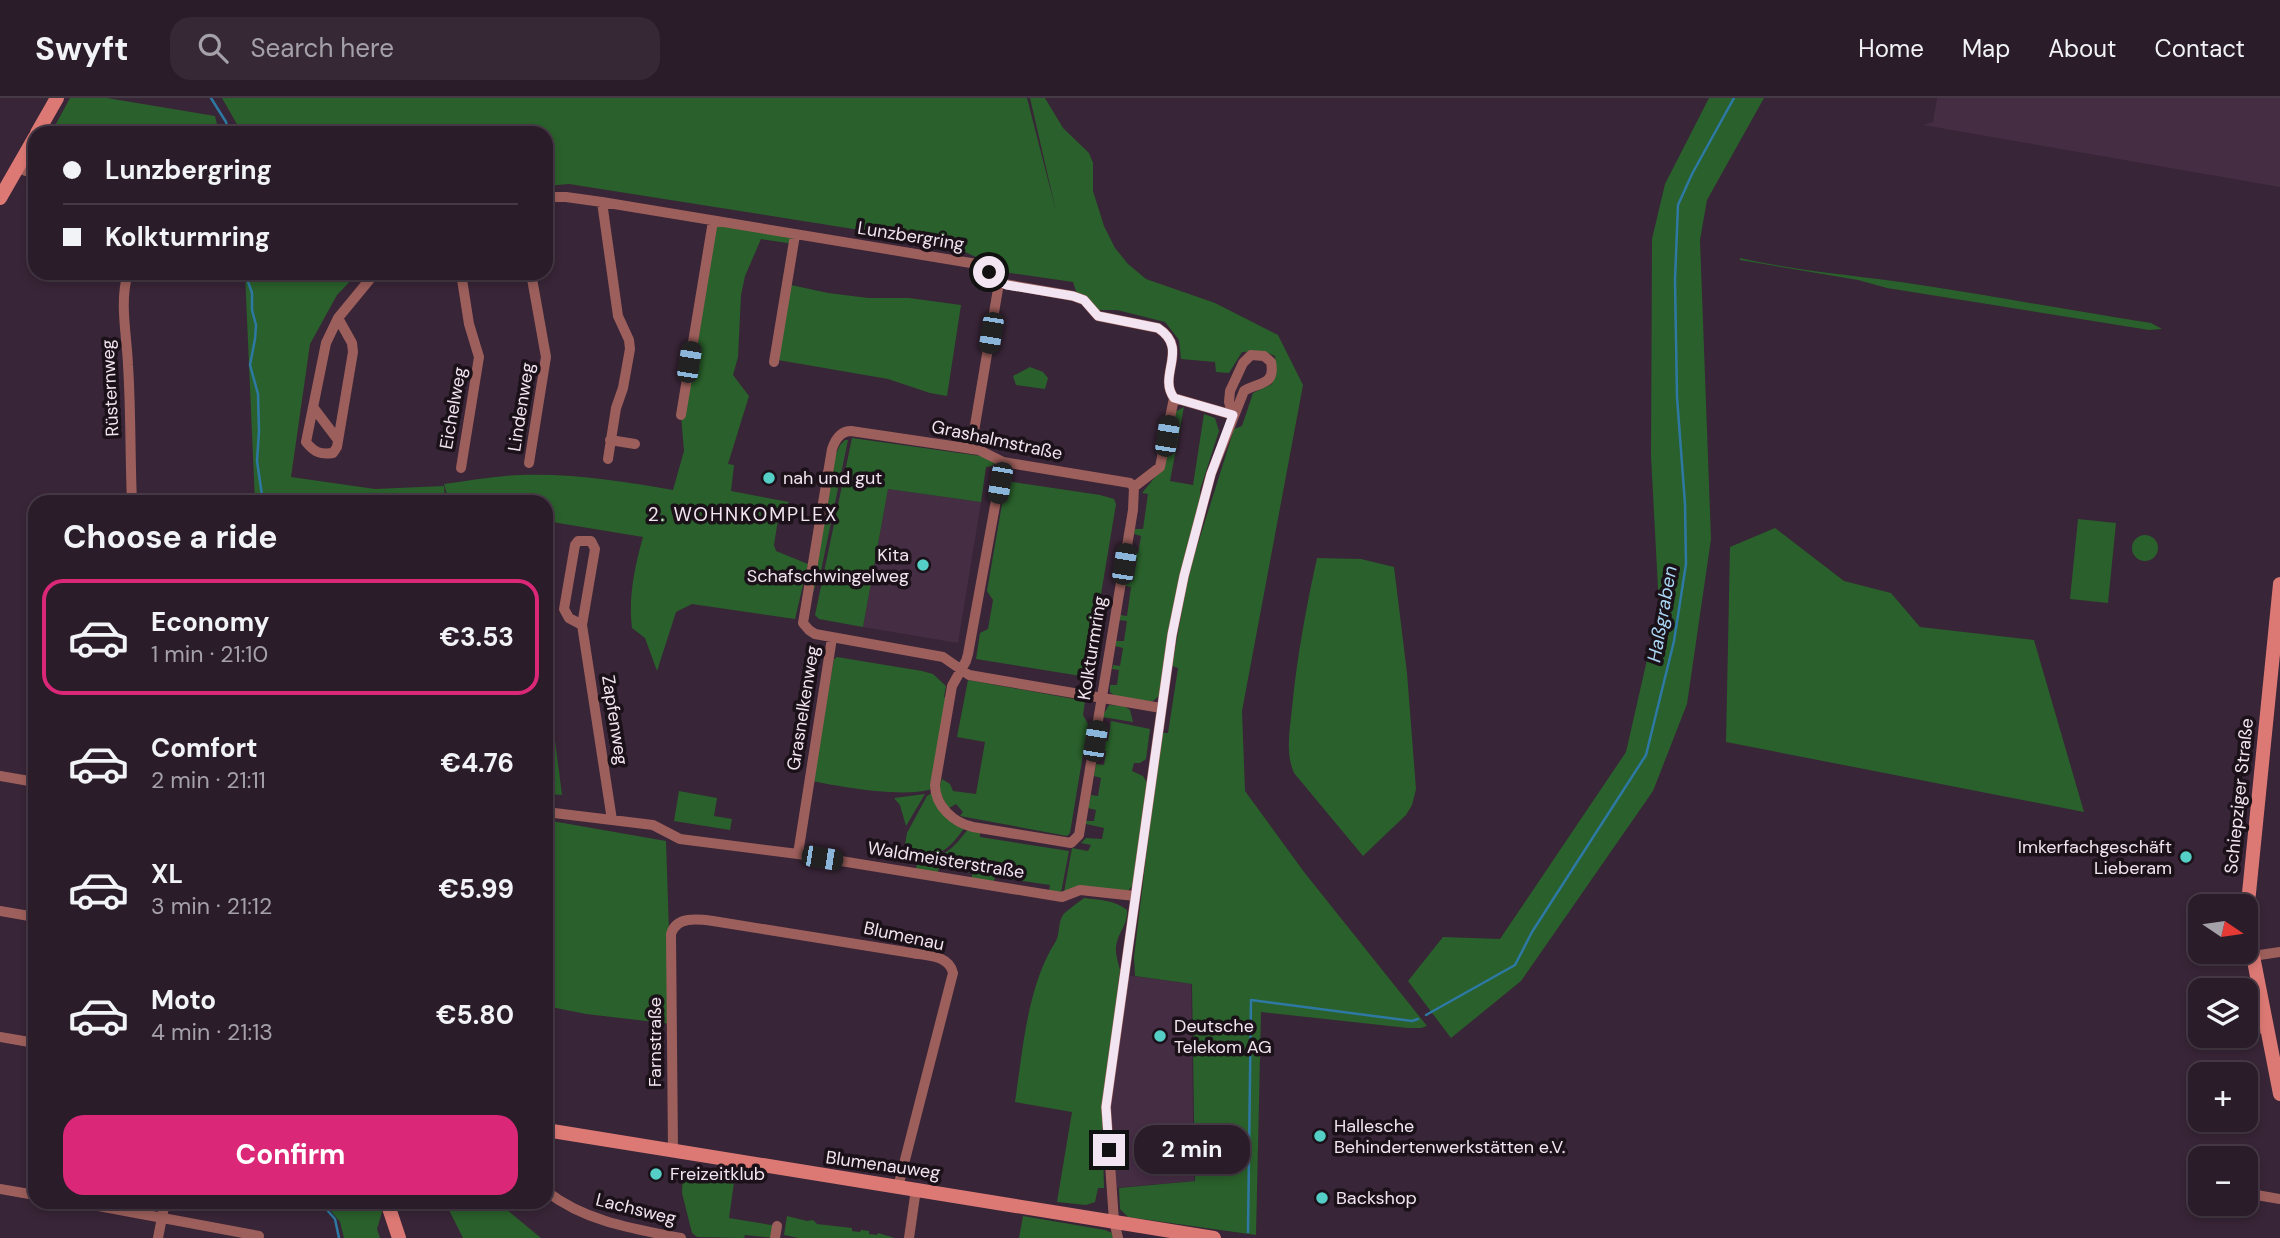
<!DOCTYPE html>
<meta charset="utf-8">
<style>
:root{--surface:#2a1c29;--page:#362935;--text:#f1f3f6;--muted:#a5a1a8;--line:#463a46;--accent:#db2777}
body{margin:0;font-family:"DM Sans",sans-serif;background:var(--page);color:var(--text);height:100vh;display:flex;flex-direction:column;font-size:26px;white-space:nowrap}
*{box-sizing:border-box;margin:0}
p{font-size:23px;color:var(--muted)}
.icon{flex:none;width:38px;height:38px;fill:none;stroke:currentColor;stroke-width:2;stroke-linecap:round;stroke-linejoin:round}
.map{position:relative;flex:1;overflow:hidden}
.sheet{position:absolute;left:28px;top:397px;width:525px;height:714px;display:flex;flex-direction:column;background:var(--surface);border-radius:21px;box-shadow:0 4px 10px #0003,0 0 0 2px var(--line)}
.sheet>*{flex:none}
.guide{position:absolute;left:28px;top:28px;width:525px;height:154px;border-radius:21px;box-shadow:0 4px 10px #0003,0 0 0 2px var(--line);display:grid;align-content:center;height:154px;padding:0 35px;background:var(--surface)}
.needle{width:46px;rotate:103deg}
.tools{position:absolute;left:2188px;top:796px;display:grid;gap:14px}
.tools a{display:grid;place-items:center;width:70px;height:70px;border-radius:14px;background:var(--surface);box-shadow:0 4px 10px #0003,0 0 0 2px var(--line);font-size:35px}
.end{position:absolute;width:32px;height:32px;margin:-16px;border:9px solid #f2e5f1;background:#111;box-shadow:0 0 0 4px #111}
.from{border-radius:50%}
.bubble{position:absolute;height:49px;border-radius:21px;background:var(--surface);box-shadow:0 4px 10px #0003,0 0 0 2px var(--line);font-size:23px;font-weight:700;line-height:49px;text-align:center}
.car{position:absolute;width:21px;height:42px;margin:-21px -10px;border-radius:9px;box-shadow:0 0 5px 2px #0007;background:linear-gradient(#222 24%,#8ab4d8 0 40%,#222 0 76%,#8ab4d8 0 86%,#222 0)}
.guide b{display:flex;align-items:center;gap:24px;height:66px;font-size:26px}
.guide b+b{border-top:2px solid var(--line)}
.guide i{width:18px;height:18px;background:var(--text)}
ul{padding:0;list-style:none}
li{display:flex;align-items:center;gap:21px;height:116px;margin:0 14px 10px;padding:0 21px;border:4px solid transparent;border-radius:21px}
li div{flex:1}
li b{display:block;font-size:26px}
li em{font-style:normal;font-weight:700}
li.current{border-color:var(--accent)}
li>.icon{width:63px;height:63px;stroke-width:1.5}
h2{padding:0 35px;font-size:32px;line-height:84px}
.button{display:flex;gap:14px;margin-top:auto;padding:14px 35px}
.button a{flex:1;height:80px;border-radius:21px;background:var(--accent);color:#fff;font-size:28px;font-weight:700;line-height:80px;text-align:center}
header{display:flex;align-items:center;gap:42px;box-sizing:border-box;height:98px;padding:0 35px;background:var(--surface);border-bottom:2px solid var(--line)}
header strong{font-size:33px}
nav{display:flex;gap:38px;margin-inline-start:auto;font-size:24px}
.search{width:490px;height:63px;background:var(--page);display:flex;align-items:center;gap:18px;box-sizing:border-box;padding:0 24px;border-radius:21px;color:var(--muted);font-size:26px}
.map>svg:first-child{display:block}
</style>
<header>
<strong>Swyft</strong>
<div class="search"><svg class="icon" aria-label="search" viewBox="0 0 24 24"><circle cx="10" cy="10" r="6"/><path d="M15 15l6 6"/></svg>Search here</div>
<nav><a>Home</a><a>Map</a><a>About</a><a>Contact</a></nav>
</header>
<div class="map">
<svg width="2280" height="1140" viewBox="0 0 2280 1140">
<rect width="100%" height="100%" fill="#382537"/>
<path fill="#452d44" d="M 1937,0 L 2280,0 L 2280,89 L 1923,27 L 1933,24 Z
M 888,391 L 981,404 L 958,545 L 863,529 Z
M 1125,877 L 1191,886 L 1194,1083 L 1112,1090 L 1107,1009 Z"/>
<path fill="#2a602b" d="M 70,0 L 107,0 L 215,18 L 219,35 L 51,35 Z
M 222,0 L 1027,0 L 1056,113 L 1030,0 L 1045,0 L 1063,30 L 1089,55 L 1093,65 L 1093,93 L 1104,128 L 1115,150 L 1128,166 L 1146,181 L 1215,205 L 1278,237 L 1303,287 L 1242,613 L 1245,693 L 1304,774 L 1427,928 L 1421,930 L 1408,930 L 1261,914 L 1256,1137 L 1128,1119 L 1120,1111 L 1119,1090 L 1195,1083 L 1192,886 L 1135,878 L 1134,859 L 1161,635 L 1168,635 L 1178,570 L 1172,568 L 1189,474 L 1234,331 L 1242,328 L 1253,295 L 1272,286 L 1276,272 L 1275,258 L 1263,253 L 1242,254 L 1229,275 L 1216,274 L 1215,264 L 1181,261 L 1179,242 L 1165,224 L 1117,212 L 1098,212 L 1078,199 L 1073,184 L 1010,175 L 948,146 L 569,86 L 546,88 L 546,35 L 242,35 Z
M 1709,0 L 1764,0 L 1707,102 L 1700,142 L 1711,441 L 1687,606 L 1653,693 L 1521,883 L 1451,940 L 1408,883 L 1443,839 L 1500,841 L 1626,654 L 1659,509 L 1651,358 L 1652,141 L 1665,86 Z
M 713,123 L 795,137 L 794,146 L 761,141 L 745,178 L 741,197 L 738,259 L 733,277 L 749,298 L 728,366 L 734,367 L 731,393 L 789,404 L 787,410 L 780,409 L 774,447 L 776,453 L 808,466 L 795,521 L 692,506 L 676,514 L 657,573 L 645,540 L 632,530 C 628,499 635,468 643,439 L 546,423 L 546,404 L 449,404 L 444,386 C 469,383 495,378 520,377 C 572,375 622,383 673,392 L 684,353 L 681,317 Z
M 1740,160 C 1798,173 1856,177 1914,186 C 1994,198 2072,213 2151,225 L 2162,231 L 2149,232 L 1887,190 L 1858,182 L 1740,162 Z
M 245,175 L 358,175 L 337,197 L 310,246 L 291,379 L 375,391 L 444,388 L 445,404 L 255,404 Z
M 791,187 L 828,195 L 868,200 L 909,200 L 961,207 L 947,298 L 930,295 L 888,281 L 778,262 Z
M 1030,269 L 1043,274 L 1048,280 L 1045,291 L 1016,287 L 1013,278 Z
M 1184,309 L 1170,383 L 1193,387 L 1204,316 L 1215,320 L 1219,333 L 1200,392 L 1201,402 L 1159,598 L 1153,603 L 1148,603 L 1115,598 L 1110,594 L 1110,587 L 1117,587 L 1119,572 L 1112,571 L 1113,567 L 1120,568 L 1123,550 L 1115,548 L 1116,543 L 1124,543 L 1127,523 L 1119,522 L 1120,517 L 1127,518 L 1131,489 L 1125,488 L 1126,482 L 1133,483 L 1137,461 L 1130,460 L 1131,454 L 1138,455 L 1141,438 L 1134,436 L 1135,431 L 1143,431 L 1148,396 L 1142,395 L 1165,367 L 1175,314 Z
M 852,340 L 988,359 L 996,364 L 992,368 L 986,369 L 981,404 L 888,391 L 863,529 L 819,521 L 815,517 Z
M 845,342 L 848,342 L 821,473 L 812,497 L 835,358 L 840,347 Z
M 1006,383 L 1100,397 L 1114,401 L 1116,406 L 1100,502 L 1102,505 L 1090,576 L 1087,579 L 976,561 L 980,535 L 988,531 L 993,502 L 987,493 Z
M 2078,421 L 2116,425 L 2108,505 L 2070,501 Z
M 1775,430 L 1844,483 L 1891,495 L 1920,529 L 2034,542 L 2084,714 L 1726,644 L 1730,449 Z
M2132 450a13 13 0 1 1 26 0a13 13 0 1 1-26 0Z
M 1317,460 L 1361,461 L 1394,469 L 1407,575 L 1416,691 L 1412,707 L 1406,717 L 1363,758 L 1294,675 C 1285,654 1290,632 1292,610 C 1297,559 1306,510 1317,460 Z
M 837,559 L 922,573 L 933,576 L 946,588 L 944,599 L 947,600 L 932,691 C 904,700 842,689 812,683 L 834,561 Z
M 546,573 L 562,697 L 549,696 L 546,684 Z
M 968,582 L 1085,603 L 1083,617 L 1088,626 L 1070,735 L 1067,738 L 960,718 L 963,714 L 956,706 L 949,710 C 942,699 937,694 942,681 L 950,686 L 953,693 L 976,696 L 985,644 L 957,639 Z
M 1109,607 L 1124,608 L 1130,612 L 1133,624 L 1102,619 Z
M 1111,623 L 1150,631 L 1146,661 L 1140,665 L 1134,665 L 1132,673 L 1143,678 L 1148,686 L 1134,786 L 1128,793 L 1064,794 L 1072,750 L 1088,753 L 1091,747 L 1081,745 L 1086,740 L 1102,741 L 1104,730 L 1086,726 L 1086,723 L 1094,723 L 1096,712 L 1088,710 L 1091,697 L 1098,698 L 1101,680 L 1094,678 L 1096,666 L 1104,667 L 1106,653 L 1098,651 L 1100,642 L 1108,643 Z
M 679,693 L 717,700 L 714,718 L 732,721 L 730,732 L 674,723 Z
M 932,695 L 965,729 C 946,756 936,762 904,752 L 907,735 L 927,698 Z
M 925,696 L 906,728 L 900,707 L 894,700 Z
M 546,722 L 666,743 L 672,926 L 586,916 L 546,908 Z
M 969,730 L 980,733 L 980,739 L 1069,753 L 1061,795 L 1049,793 L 1050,787 L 995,779 L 994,784 L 972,780 L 972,775 L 939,769 L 938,775 L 916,772 L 917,760 C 946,761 952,751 969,730 Z
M 1084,800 C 1099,802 1115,802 1127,812 C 1128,826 1120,832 1117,844 C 1114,853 1118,864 1120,872 L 1102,1019 L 1104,1090 L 1098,1090 L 1095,1104 L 1086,1107 L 1057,1104 L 1072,1014 L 1015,1004 C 1023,951 1027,888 1056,843 C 1060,835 1058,824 1063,817 C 1066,813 1079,804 1084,800 Z
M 683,1073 L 735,1077 L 729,1120 L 777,1128 L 775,1140 L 745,1137 L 744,1140 L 697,1139 L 692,1135 L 682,1095 Z
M 327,1104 L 377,1104 L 382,1114 L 377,1131 L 380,1140 L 344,1140 L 340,1124 L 331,1113 Z
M 445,1104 L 503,1104 L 508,1110 L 507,1112 L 541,1140 L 463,1140 Z
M 787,1118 L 807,1123 L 813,1122 L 817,1126 L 852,1130 L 852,1133 L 860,1134 L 861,1132 L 869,1133 L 869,1136 L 877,1137 L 878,1135 L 895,1140 L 799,1140 L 784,1137 Z
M 1023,1118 L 1105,1132 L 1112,1135 L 1113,1140 L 1019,1140 Z"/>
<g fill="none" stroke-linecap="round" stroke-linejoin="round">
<path stroke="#2e79a4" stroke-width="2.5" d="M 211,0 L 226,24 L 229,35
M 245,175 L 252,195 L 252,212 L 256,227 L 255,241 L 250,267 L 258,296 L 259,333 L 257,363 L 263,404
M 1426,917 L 1515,867 L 1532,834 L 1646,657 L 1674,543 L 1686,466 L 1685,406 L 1677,299 L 1675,182 L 1678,107 L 1692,76 L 1734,0
M 320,1104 L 335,1121 L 339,1140
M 1248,1134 L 1251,902 L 1412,923 L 1418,921"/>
<path stroke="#9d5f5b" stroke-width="10" d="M 17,70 L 35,76
M 546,99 L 566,99 L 602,104 L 977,166 L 984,169 L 999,185 L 1073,198 L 1084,202 L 1098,218 L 1158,230 C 1190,251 1157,277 1174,300 L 1233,317
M 602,104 L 618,218 L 629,242 L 630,251 L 623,290 L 616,310 L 608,361
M 128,175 C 119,204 127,238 128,267 C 131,313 130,359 132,404
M 338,220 L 352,245 L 353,254 L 337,349 L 333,355 C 320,357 314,354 306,344 L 326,245 L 338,220 L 375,175
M 774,264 L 795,137
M 313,309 L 338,342
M 681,317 L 713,123
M 610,342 L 635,346
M 971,351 L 999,185
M 1003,364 L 968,556 L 966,563 L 952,588 L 935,687 C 935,708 954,725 973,729 L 1071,745 L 1079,737 L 1133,412 L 1134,389
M 529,365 L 546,259 L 531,175
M 461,370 L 479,259 L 469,226 L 461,175
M 1134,389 L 1130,385 L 1003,364 L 979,352 L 851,333 C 840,333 835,342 832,351 L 803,525 L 809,532 L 815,536 L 943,559 L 969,577 L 1161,610
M 1134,389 L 1160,369 L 1174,300
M 582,527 L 569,520 L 564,511 L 575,447 L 578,443 L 591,443 L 595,451 L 582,527 L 612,722
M 0,678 L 35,684
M 546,714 L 653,727 L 680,741 L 798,756 L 1062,799 L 1080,792 L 1135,798
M 798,756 L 832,540
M 0,813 L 35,819
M 2253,858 L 2280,854
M 2196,927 L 2200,928
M 2245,932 L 2266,930
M 0,939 L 35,945
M 673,1053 L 671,836 C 676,818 698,821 713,823 L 912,855 C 928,858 949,857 953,875 L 898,1089
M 0,1091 L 35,1097
M 546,1093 C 586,1124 634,1131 681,1140
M 2245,1095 L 2280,1101
M 77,1104 L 259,1138
M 158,1140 L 165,1104
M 775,1140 L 777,1128
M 909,1140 L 916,1091
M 1118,1140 L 1114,1123 L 1106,1009 L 1172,537 L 1184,478 L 1211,376 L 1244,293 C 1258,284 1276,288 1271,264 L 1264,258 L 1251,257 L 1243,265 L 1230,293 L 1229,304 L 1233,317"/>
<path stroke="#dd7974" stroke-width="14" d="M 37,35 L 57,0
M 0,100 L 35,39
M 2280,486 L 2248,805 L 2253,858 L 2280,996
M 546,1032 L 1214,1140
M 387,1104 L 399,1140"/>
</g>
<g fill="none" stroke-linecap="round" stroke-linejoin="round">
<path stroke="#f2e5f1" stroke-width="9" d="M 989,174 L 995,182 L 1007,187 L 1073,198 L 1084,202 L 1098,218 L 1158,230 C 1190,251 1157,277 1174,300 L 1233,317 L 1211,376 L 1184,478 L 1172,537 L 1106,1009 L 1109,1052"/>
</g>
<g fill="#55cec6" stroke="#1a1119" stroke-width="2.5">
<circle cx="769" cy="380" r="7"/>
<circle cx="923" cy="467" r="7"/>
<circle cx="2186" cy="759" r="7"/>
<circle cx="1160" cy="938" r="7"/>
<circle cx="1320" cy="1038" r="7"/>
<circle cx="656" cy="1076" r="7"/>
<circle cx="1322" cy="1100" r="7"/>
</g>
<g text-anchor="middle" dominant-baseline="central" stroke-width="7" stroke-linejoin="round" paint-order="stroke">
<g font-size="18" fill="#f2e5f1" stroke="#1a1119">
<text transform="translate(911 138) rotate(9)">Lunzbergring</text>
<text transform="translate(110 290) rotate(-93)">Rüsternweg</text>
<text transform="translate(521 309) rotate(-81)">Lindenweg</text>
<text transform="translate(453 310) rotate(-80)">Eichelweg</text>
<text transform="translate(997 342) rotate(12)">Grashalmstraße</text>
<text transform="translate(1092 550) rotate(-81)">Kolkturmring</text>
<text transform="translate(803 610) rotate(-81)">Grasnelkenweg</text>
<text transform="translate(615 622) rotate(81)">Zapfenweg</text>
<text transform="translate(2239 698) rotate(-84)">Schiepziger Straße</text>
<text transform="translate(946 762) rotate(9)">Waldmeisterstraße</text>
<text transform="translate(904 838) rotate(12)">Blumenau</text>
<text transform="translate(655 944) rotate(-90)">Farnstraße</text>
<text transform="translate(883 1067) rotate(8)">Blumenauweg</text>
<text transform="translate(636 1111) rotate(14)">Lachsweg</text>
</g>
<g font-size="18" fill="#f2e5f1" stroke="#1a1119" text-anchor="start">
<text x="783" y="380">nah und gut</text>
<text x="909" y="457" text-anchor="end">Kita<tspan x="909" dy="21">Schafschwingelweg</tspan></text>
<text x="2172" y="749" text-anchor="end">Imkerfachgeschäft<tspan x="2172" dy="21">Lieberam</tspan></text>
<text x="1174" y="928">Deutsche<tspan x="1174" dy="21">Telekom AG</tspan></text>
<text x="1334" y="1028">Hallesche<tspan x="1334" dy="21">Behindertenwerkstätten e.V.</tspan></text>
<text x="670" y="1076">Freizeitklub</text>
<text x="1336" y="1100">Backshop</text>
</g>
<g font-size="19" letter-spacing="2" fill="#f2e5f1" stroke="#1a1119">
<text x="743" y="416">2. WOHNKOMPLEX</text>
</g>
<g font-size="19" font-style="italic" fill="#aad6f4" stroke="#1a1119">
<text transform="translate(1662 516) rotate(-80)">Haßgraben</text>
</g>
</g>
</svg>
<div class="tools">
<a><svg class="needle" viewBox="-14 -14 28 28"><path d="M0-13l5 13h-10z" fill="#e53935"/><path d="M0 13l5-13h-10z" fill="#a5a1a8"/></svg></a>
<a><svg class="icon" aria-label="layers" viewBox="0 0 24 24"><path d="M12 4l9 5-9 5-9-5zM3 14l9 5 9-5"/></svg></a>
<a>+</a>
<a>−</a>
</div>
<i class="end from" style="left:989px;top:174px"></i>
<i class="end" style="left:1109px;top:1052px"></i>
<div class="bubble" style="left:1134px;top:1027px;width:116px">2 min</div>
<i class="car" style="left:991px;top:235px;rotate:189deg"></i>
<i class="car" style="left:689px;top:264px;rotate:9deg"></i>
<i class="car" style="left:1167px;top:338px;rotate:9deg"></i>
<i class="car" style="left:1000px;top:385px;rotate:190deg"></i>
<i class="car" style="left:1124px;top:466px;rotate:9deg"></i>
<i class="car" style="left:1095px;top:643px;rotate:9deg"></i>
<i class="car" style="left:822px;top:760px;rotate:99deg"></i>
<div class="guide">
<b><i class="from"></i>Lunzbergring</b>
<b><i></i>Kolkturmring</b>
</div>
<section class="sheet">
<h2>Choose a ride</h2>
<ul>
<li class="current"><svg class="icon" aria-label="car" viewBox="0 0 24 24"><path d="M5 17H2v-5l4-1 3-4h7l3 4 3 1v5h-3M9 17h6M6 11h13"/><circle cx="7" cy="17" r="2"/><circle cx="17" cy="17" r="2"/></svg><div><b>Economy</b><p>1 min · 21:10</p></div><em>€3.53</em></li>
<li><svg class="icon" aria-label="car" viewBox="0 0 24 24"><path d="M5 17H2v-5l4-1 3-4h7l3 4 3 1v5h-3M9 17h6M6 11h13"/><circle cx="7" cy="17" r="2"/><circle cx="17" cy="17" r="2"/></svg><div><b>Comfort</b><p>2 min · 21:11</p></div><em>€4.76</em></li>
<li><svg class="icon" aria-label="car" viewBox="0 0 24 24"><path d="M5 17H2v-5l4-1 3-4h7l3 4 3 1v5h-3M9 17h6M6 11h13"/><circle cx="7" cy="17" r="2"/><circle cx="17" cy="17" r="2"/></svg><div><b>XL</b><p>3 min · 21:12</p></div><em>€5.99</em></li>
<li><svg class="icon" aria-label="car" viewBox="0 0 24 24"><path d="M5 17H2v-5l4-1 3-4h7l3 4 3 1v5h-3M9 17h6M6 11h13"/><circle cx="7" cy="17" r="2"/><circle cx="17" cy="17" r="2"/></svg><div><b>Moto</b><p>4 min · 21:13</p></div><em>€5.80</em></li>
</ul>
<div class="button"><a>Confirm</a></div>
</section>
</div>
